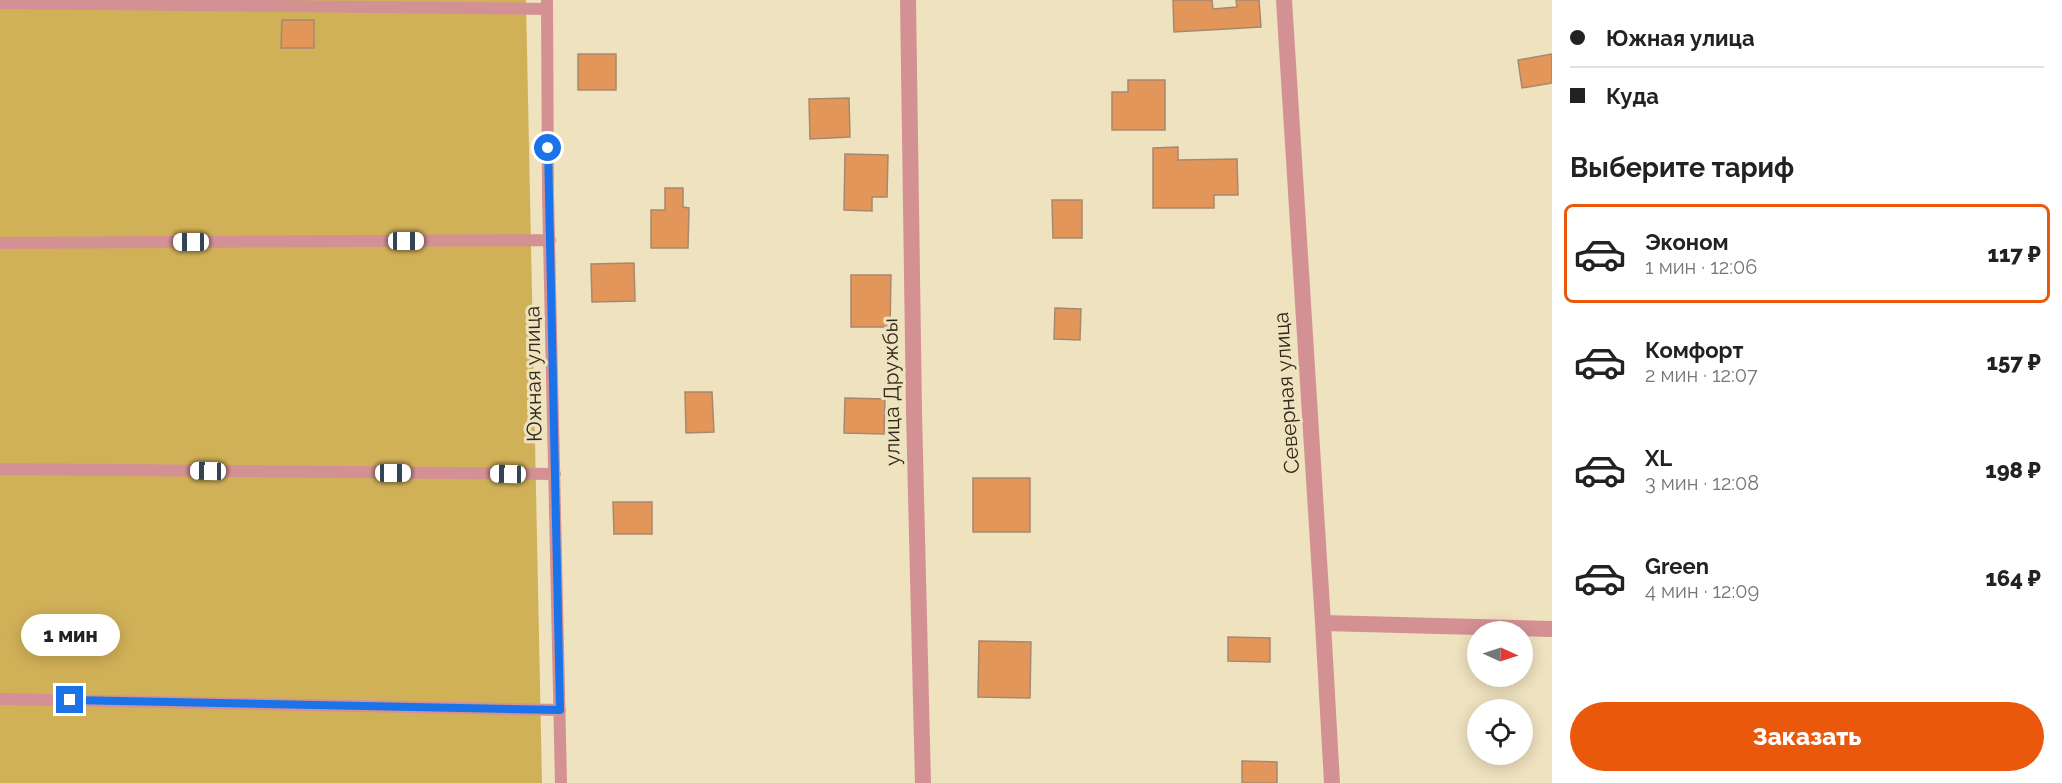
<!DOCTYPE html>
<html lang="ru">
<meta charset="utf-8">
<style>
:root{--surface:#fff;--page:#f6f6f6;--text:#222;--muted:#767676;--line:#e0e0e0;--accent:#ea580c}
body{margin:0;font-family:Raleway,sans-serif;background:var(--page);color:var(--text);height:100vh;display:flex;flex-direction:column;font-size:22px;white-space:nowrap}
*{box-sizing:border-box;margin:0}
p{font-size:20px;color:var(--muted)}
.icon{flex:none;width:33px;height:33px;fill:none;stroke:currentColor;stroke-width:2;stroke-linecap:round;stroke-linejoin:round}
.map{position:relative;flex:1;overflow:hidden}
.panel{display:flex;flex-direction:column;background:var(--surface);width:510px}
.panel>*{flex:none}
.top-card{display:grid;align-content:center;height:132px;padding:0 18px;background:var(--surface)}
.needle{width:39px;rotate:93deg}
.controls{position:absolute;left:1467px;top:621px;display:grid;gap:12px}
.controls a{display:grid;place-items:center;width:66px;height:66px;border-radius:50%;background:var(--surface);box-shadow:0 3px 15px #0003;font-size:30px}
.end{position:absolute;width:27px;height:27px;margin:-14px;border:8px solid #1a73e8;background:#fff;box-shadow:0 0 0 3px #fff}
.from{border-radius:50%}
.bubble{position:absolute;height:42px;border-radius:21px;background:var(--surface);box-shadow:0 3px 15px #0003;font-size:20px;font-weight:800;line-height:42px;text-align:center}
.car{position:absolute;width:18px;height:36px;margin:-18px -9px;border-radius:8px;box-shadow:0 0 4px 2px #0007;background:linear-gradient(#fff 24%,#345 0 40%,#fff 0 76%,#345 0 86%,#fff 0)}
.top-card b{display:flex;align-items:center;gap:21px;height:57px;font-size:22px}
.top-card b+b{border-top:2px solid var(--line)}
.top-card i{width:15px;height:15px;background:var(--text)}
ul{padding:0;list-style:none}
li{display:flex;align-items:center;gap:18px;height:99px;margin:0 12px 9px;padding:0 6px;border:3px solid transparent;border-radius:9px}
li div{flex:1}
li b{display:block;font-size:22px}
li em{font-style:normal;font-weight:800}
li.active{border-color:var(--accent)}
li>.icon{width:54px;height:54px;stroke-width:1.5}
h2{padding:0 18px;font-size:27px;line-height:72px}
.primary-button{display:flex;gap:12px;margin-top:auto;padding:12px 18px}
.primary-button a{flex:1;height:69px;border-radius:36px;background:var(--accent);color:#fff;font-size:24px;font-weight:800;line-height:69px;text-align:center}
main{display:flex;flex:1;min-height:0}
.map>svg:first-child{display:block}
</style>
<main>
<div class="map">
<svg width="1552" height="783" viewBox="0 0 1552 783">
<rect width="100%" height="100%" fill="#efe2bf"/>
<path fill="#d1b158" d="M 0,0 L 526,0 L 542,783 L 0,783 Z"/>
<path fill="#e3965a" stroke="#a68872" stroke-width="1.5" d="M 1173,0 L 1212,0 L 1213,9 L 1237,7 L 1236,0 L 1259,0 L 1261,27 L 1174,32 Z
M 282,20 L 314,20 L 314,48 L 281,48 Z
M 578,54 L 616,54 L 616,90 L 578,90 Z
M 1552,54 L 1552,83 L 1522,88 L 1518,60 Z
M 1128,80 L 1165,80 L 1165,130 L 1112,130 L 1112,92 L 1128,92 Z
M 849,98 L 850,137 L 810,139 L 809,99 Z
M 1178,147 L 1178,160 L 1237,159 L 1238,195 L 1214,195 L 1214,208 L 1153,208 L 1153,148 Z
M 845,154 L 888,155 L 887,197 L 872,197 L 872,211 L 844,210 Z
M 665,188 L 683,188 L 683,207 L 689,208 L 688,248 L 651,248 L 651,210 L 665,210 Z
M 1052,200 L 1082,200 L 1082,238 L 1053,238 Z
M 634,263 L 635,301 L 592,302 L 591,264 Z
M 851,275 L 891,275 L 890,327 L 851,327 Z
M 1055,308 L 1081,309 L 1080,340 L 1054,339 Z
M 685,392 L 712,392 L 714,432 L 686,433 Z
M 845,398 L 885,399 L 884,434 L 844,433 Z
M 973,478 L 1030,478 L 1030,532 L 973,532 Z
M 613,502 L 652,502 L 652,534 L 614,534 Z
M 1228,637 L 1270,638 L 1270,662 L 1228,661 Z
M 979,641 L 1031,642 L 1030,698 L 978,697 Z
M 1242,761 L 1277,762 L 1277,783 L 1242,783 Z"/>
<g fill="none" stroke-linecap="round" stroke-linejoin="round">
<path stroke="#d49194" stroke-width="12" d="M 547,0 L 548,194 L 561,783
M 0,3 L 547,9
M 0,243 L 550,240
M 0,469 L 555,474
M 0,699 L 560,710"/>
<path stroke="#d49194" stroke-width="16" d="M 908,0 L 914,412 L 923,783
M 1284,0 L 1323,623 L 1332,783
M 1323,623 L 1552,629"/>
</g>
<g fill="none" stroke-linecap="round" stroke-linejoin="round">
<path stroke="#1a73e8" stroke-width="8" d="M 70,700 L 560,710 L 548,148"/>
</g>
<g text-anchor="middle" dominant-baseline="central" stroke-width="6" stroke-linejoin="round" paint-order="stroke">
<g font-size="21" fill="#2d281b" stroke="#efe2bf">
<text transform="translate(533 374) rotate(-91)">Южная улица</text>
<text transform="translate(891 392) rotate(-91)">улица Дружбы</text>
<text transform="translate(1286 393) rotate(-94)">Северная улица</text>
</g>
</g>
</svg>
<div class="controls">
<a><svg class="needle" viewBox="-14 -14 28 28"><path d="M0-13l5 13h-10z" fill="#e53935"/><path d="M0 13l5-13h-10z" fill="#767676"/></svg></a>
<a><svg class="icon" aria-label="locate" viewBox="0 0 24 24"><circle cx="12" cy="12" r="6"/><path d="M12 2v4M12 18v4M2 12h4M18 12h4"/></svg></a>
</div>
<i class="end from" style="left:548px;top:148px"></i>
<i class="end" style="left:70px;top:700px"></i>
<div class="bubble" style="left:21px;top:614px;width:99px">1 мин</div>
<i class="car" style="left:406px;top:241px;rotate:90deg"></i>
<i class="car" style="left:191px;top:242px;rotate:270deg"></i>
<i class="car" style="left:208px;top:471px;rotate:271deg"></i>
<i class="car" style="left:393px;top:473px;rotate:90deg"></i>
<i class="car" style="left:508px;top:474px;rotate:271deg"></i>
</div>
<section class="panel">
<div class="top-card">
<b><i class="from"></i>Южная улица</b>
<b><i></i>Куда</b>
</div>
<h2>Выберите тариф</h2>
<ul>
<li class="active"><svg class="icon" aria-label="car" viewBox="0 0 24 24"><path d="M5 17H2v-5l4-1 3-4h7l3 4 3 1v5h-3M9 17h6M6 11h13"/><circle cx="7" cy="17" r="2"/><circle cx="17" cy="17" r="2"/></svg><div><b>Эконом</b><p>1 мин · 12:06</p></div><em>117 ₽</em></li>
<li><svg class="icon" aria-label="car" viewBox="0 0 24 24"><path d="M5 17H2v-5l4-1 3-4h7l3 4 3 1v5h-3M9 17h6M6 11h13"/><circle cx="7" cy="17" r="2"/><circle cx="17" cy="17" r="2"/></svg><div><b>Комфорт</b><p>2 мин · 12:07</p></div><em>157 ₽</em></li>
<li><svg class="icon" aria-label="car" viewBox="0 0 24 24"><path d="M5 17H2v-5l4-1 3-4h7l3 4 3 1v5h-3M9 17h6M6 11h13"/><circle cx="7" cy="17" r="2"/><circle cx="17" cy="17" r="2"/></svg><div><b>XL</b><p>3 мин · 12:08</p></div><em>198 ₽</em></li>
<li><svg class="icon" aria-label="car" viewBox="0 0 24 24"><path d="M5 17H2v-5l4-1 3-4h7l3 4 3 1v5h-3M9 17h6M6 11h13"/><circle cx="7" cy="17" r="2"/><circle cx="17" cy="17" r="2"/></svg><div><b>Green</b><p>4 мин · 12:09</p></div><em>164 ₽</em></li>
</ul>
<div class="primary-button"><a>Заказать</a></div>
</section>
</main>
